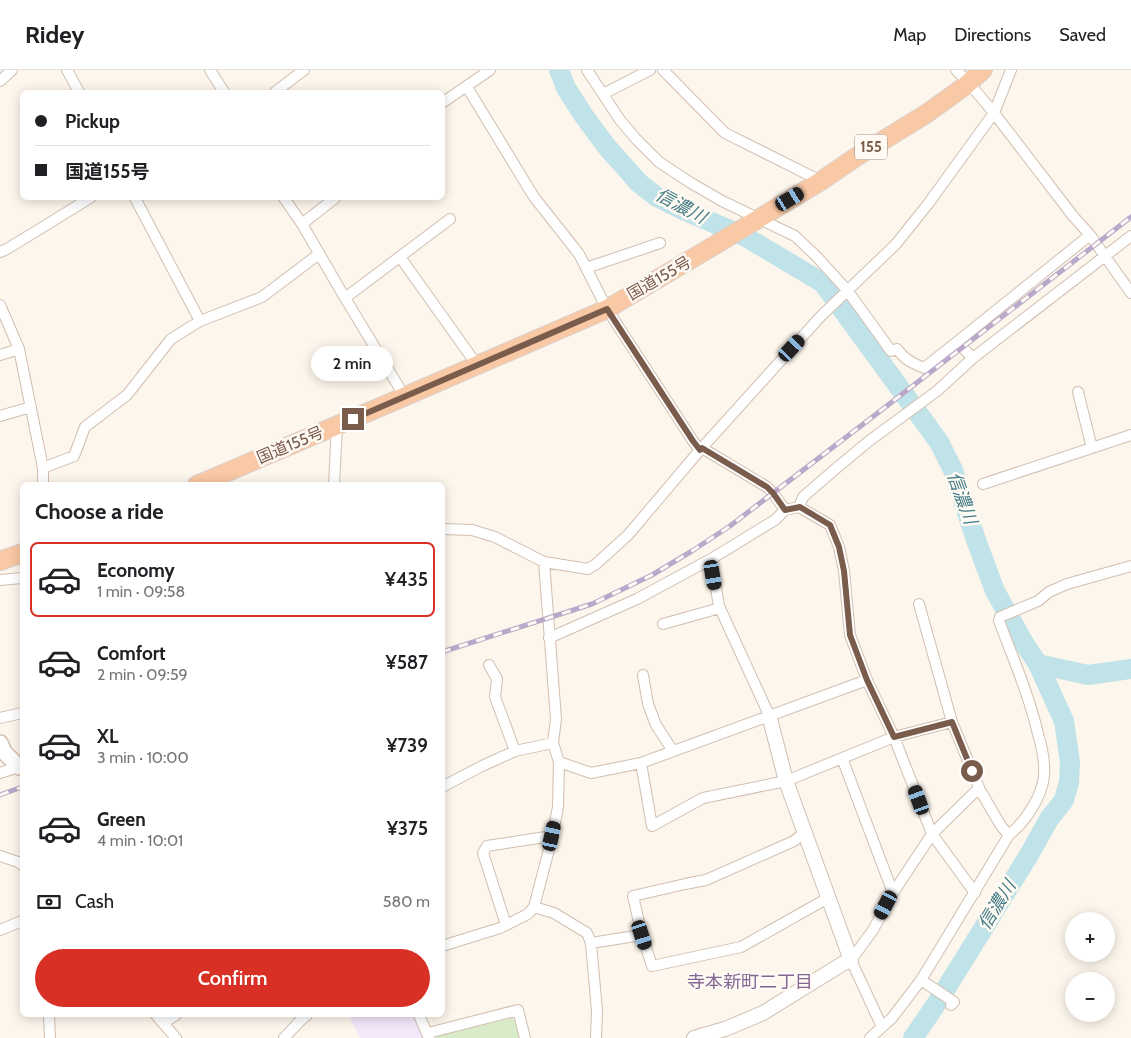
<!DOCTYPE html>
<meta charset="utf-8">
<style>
:root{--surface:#fff;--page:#f2f2f2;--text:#202124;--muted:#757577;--line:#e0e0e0;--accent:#d93025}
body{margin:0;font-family:Cabin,"Noto Sans JP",sans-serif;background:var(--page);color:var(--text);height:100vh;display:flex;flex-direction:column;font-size:19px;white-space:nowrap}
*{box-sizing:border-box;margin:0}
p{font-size:16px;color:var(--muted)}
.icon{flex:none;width:28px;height:28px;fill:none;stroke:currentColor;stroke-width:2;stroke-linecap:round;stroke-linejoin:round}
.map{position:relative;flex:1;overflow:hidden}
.details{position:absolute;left:20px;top:412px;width:425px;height:535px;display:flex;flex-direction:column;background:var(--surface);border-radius:8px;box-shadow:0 2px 12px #0003}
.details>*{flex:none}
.hud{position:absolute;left:20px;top:20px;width:425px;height:110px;border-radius:8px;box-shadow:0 2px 12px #0003;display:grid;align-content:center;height:110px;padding:0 15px;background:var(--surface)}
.tools{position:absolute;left:1065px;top:842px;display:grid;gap:10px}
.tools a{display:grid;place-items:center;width:50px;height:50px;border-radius:50%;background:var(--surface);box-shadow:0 2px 12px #0003;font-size:25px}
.end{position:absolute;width:22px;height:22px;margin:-11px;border:6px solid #7a5c4d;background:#fff;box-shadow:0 0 0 2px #fff}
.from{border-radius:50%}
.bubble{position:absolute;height:35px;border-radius:18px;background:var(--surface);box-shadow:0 2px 12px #0003;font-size:16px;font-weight:600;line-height:35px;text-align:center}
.car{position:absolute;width:15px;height:30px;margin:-15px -8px;border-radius:6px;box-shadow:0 0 4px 1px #0007;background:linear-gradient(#222 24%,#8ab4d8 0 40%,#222 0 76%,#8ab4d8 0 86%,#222 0)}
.hud b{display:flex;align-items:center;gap:18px;height:48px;font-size:19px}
.hud b+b{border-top:1px solid var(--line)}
.hud i{width:12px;height:12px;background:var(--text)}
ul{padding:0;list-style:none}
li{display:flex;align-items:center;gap:15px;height:75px;margin:0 10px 8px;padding:0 5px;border:2px solid transparent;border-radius:8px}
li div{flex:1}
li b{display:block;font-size:19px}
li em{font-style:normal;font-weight:600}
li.current{border-color:var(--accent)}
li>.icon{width:45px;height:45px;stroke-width:1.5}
h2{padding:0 15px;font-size:22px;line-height:60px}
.pay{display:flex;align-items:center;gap:12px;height:55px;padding:0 15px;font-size:19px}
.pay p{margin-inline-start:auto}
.button{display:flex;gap:10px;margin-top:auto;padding:10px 15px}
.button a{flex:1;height:58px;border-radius:30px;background:var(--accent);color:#fff;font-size:20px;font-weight:600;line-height:58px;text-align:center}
header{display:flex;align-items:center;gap:30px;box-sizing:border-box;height:70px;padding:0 25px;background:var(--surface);border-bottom:1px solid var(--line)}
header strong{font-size:24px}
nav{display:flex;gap:28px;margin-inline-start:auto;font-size:18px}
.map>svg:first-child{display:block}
</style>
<header>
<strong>Ridey</strong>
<nav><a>Map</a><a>Directions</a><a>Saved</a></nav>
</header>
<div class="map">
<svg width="1131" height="968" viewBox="0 0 1131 968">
<rect width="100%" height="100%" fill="#fdf6ec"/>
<path fill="#f3e8fa" d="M 348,945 L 413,945 L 425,968 L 360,968 Z"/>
<path fill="#d8ecc9" d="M 511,948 L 515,948 L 519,968 L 437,968 L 436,966 Z"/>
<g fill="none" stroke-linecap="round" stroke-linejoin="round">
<path stroke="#bfe3e8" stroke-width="20" d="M 559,0 L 566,18 L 584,46 L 607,77 L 639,113 L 657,127 L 683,140 L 744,166 L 823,213 L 939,372 L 953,400 L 976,470 L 995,521 L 1024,573 L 1038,594 L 1064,651 L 1070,692 L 1069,712 L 1064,730 L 1049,749 L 1029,785 L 935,936 L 913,968
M 1038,594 L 1088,605 L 1131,599"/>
<g stroke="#d1beb0" stroke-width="12">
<path id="minor" d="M 67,0 L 79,22
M 210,0 L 224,22
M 587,0 L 620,50 L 636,69 L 659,92 L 691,113 L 722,131 L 795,166 L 816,186 L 847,220 L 891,281 L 897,279 C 904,289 912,293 924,298 L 957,272 L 973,288
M 663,0 L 725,63 L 821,111
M 956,0 L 969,13 L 994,43 L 1073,146 L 1090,165 L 1131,223
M 0,11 L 12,0
M 467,17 L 534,127 L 579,184 L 607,239 L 693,371 L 700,380
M 275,22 L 304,0
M 603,24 L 650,0
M 442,33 L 490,0
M 135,128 L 200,251
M 284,128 L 302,154 L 345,228 L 450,149
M 302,154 L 335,128
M 0,182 L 7,179 L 90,128
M 400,187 L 477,295
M 586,198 L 660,173
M 345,228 L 405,327
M 0,235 L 19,279 L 43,398 L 43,415
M 957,272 L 1090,165
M 0,285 L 19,279
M 1078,322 L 1092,378
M 0,346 L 31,337
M 702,378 L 767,417 L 773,423 L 785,440
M 43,398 L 74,386 L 85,357 L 127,325 L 171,269 L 200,251 L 262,227 L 319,184
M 983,414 L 1131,365
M 334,415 L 337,355
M 799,437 L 803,427 L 833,401 L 869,371 L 937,321 L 973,288 L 1131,166
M 442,459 L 472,460 L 495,467 L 544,492 L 588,499 L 596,494 L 628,465 L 700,380 L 821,246 L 896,174 L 928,134 L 994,43 L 1011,0
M 711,489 L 719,536 L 769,645
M 0,510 L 22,508
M 919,534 L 952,652 L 980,720 L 1001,756 L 1009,765
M 663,554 L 720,538
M 549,568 L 637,529 L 711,489 L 775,450 L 785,440 L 799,437 L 830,455 L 839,477 L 844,501 L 850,565 L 867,610 L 894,667 L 932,764 L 975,823
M 489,595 L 497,609 L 495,627 L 515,681
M 643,605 L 648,634 L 656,655 L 673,681
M 0,648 L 22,643
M 842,688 L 893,823
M 559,692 L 591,703 L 641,693 L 867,610
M 641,693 L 652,756 L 703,728 L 786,711 L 894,667 L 952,652
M 0,703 L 19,697 L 22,699
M 442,717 L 482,696 L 515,681 L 553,673
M 805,762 L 794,771 L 706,810 L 685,814 L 633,826 L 642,865 L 652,896 L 741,877 L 828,828
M 0,786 L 18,792 L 22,795
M 534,837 L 554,843 L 587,863 L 591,873 L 642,865
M 506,855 L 483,783 L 487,776 L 552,766
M 0,860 L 22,851
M 591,873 L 597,941 L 596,968
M 442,876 L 500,858 L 528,844 L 534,837 L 552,768 L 558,737 L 559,692 L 553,673 L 556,649 L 544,492
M 921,910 L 954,932 L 951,935
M 49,945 L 50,968
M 156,945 L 176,968
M 419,945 L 429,968
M 163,953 L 176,945
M 882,957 L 851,890 L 873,860 L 893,823 L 932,764 L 979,718
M 428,963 L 518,940 L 525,968
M 284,968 L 299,952 L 307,945
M 870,968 L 892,948 L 921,910 L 1009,765 C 1025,752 1042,727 1044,706 C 1045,692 1042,677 1038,664 C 1029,625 1013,588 999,551 L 1000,547 L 1038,531 L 1049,522 L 1067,514 L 1131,496"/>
</g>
<g stroke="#d1beb0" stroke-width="16">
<path id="tertiary" d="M 694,968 L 725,959 L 763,943 L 842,894 L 851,890 L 786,711 L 769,645"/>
</g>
<g stroke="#d6c0b0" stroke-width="18">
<path id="secondary" d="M 0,673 L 4,682 L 19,697"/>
</g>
<g stroke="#dad1cd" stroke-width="20">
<path id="trunk" d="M 197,415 L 399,329 L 607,239 L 710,178 L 821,111 L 856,87 L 926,44 L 965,16 L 983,0
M 0,491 L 22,483"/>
</g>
<use href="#minor" stroke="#fff" stroke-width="10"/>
<use href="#tertiary" stroke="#fff" stroke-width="14"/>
<use href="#secondary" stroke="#fff" stroke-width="15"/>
<use href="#trunk" stroke="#f9c8a4" stroke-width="18"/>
<g stroke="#b9a8c9" stroke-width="5">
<path id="rail" d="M 442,582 L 592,534 L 652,505 L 692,481 L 730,456 L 879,342 L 1131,147
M 0,725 L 22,717"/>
</g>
<use href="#rail" stroke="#fffaf3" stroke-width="3" stroke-dasharray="9" stroke-linecap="butt"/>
</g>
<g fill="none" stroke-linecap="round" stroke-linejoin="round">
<path stroke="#7a5c4d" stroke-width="6" d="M 353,349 L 607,239 L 693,371 L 700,380 L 702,378 L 767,417 L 773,423 L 785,440 L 800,437 L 830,455 L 839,477 L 844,501 L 850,565 L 867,610 L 894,667 L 952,652 L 972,701"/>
</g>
<g text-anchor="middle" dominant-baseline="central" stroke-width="5" stroke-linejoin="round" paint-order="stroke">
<rect fill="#fffaf3" stroke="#a28b7f" stroke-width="1" x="855" y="64.5" width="32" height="25" rx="4"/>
<g font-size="15" font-weight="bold" fill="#7a5c4d">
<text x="871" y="77">155</text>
</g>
<g font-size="16" fill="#7a5c4d" stroke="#fffaf3">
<text transform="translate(659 208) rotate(-30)">国道155号</text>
<text transform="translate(290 375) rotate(-23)">国道155号</text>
</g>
<g font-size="18" font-style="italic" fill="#437c86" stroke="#fffaf3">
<text transform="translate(681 136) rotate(28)">信濃川</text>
<text transform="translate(962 428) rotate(70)">信濃川</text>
<text transform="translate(997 835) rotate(-58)">信濃川</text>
</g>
<g font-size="18" fill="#846695" stroke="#fffaf3">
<text x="750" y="912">寺本新町二丁目</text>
</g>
</g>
</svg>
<div class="tools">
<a>+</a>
<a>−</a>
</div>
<i class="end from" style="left:972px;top:701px"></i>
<i class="end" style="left:353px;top:349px"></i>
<div class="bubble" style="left:311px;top:276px;width:82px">2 min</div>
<i class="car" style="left:790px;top:129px;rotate:59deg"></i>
<i class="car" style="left:792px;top:278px;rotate:43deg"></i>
<i class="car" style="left:713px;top:505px;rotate:170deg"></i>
<i class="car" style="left:919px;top:730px;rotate:340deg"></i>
<i class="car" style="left:552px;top:766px;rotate:12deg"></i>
<i class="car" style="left:886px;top:835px;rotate:208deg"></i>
<i class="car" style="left:642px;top:865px;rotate:162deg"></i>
<div class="hud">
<b><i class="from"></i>Pickup</b>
<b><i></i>国道155号</b>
</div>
<section class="details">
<h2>Choose a ride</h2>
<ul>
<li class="current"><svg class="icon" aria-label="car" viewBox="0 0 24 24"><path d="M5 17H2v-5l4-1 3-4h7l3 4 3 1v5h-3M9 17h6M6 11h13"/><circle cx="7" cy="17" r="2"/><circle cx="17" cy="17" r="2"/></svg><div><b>Economy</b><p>1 min · 09:58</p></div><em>¥435</em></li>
<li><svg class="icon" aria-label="car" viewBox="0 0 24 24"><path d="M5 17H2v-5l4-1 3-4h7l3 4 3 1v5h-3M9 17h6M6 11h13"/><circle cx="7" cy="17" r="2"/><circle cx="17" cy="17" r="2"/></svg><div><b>Comfort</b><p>2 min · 09:59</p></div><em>¥587</em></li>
<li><svg class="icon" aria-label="car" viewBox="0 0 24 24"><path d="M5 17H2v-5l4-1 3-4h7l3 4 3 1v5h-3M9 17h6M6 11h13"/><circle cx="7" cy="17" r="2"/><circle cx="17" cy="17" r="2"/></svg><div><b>XL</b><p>3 min · 10:00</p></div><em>¥739</em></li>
<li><svg class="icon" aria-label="car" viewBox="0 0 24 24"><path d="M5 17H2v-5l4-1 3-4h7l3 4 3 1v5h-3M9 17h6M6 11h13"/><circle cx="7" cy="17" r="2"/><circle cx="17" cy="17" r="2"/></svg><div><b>Green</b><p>4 min · 10:01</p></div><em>¥375</em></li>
</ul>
<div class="pay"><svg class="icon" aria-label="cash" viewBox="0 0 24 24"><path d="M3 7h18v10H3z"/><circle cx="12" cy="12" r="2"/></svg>Cash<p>580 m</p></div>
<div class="button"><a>Confirm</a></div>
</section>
</div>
